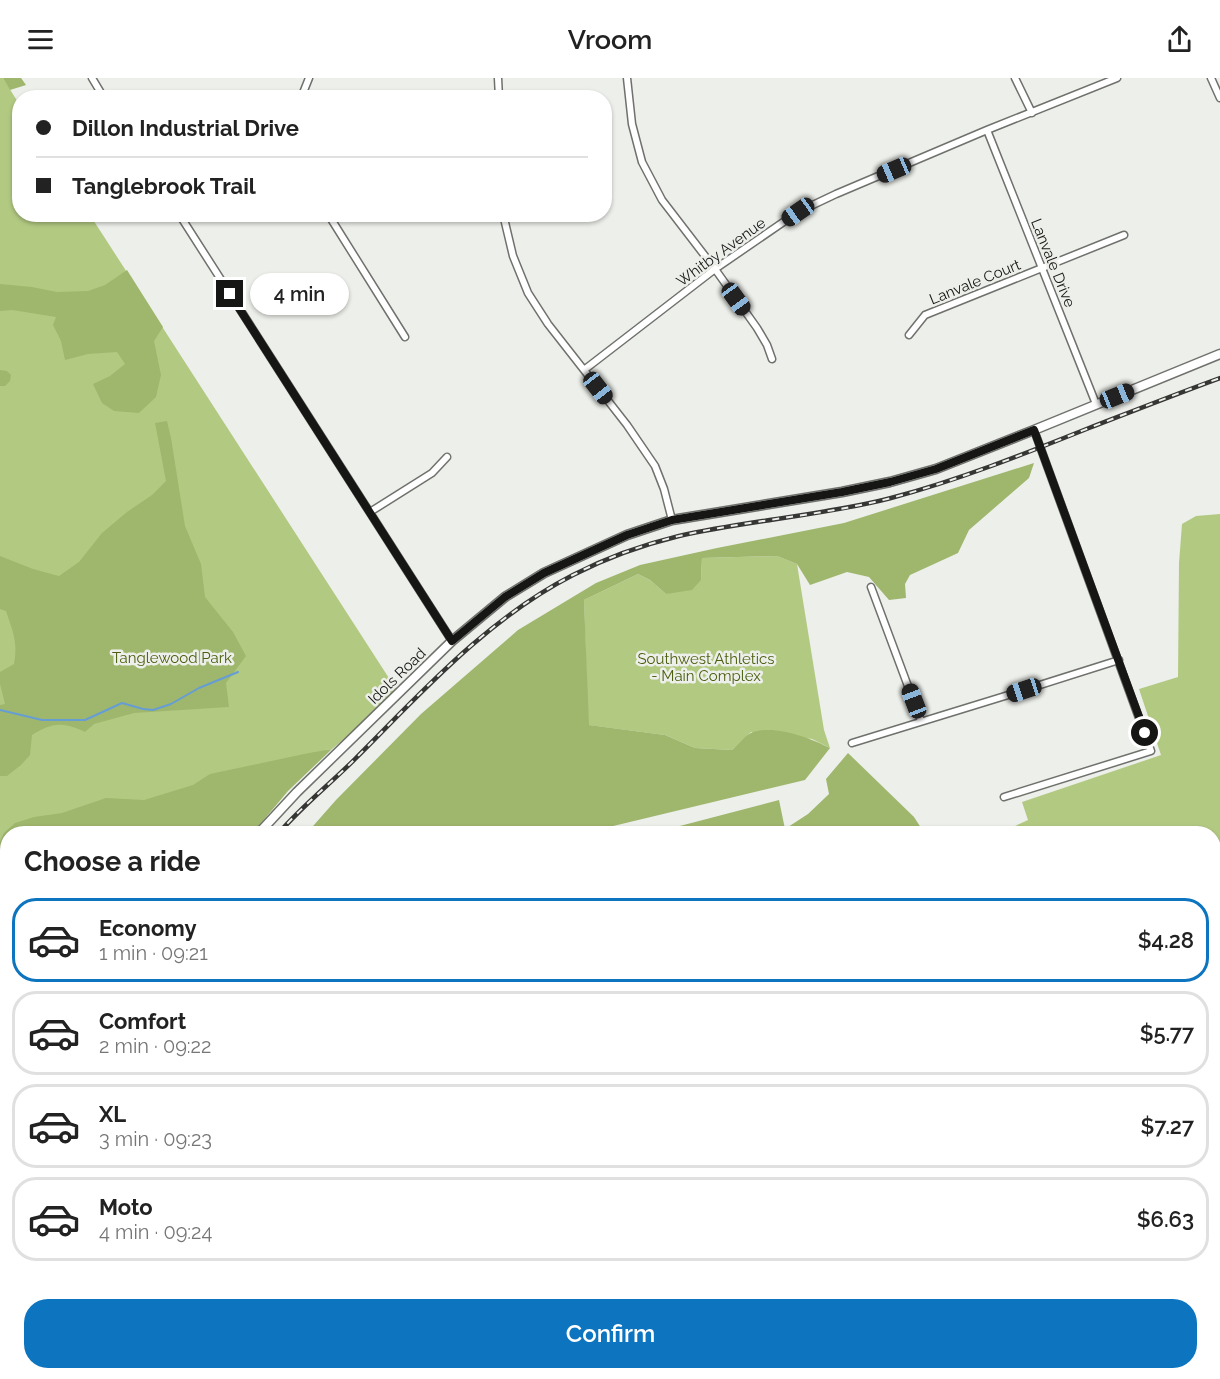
<!DOCTYPE html>
<meta charset="utf-8">
<style>
:root{--surface:#fff;--page:#f6f6f6;--text:#222;--muted:#767676;--line:#e0e0e0;--accent:#0d74bf}
body{margin:0;font-family:Raleway,sans-serif;background:var(--page);color:var(--text);height:100vh;display:flex;flex-direction:column;font-size:22px;white-space:nowrap}
*{box-sizing:border-box;margin:0}
p{font-size:20px;color:var(--muted)}
.icon{flex:none;width:33px;height:33px;fill:none;stroke:currentColor;stroke-width:2;stroke-linecap:round;stroke-linejoin:round}
.map{position:relative;flex:1;overflow:hidden}
.panel{position:absolute;left:0px;top:748px;width:1221px;height:554px;display:flex;flex-direction:column;background:var(--surface);border-radius:24px 24px 0 0;box-shadow:0 2px 4px #0004}
.panel>*{flex:none}
.guide{position:absolute;left:12px;top:12px;width:600px;height:132px;border-radius:24px;box-shadow:0 2px 4px #0004;display:grid;align-content:center;height:132px;padding:0 24px;background:var(--surface)}
.end{position:absolute;width:27px;height:27px;margin:-14px;border:8px solid #161615;background:#fff;box-shadow:0 0 0 3px #fff}
.from{border-radius:50%}
.bubble{position:absolute;height:42px;border-radius:21px;background:var(--surface);box-shadow:0 2px 4px #0004;font-size:20px;font-weight:600;line-height:42px;text-align:center}
.car{position:absolute;width:18px;height:36px;margin:-18px -9px;border-radius:8px;box-shadow:0 0 4px 2px #0007;background:linear-gradient(#222 24%,#8ab4d8 0 40%,#222 0 76%,#8ab4d8 0 86%,#222 0)}
.guide b{display:flex;align-items:center;gap:21px;height:57px;font-size:22px}
.guide b+b{border-top:2px solid var(--line)}
.guide i{width:15px;height:15px;background:var(--text)}
ul{padding:0;list-style:none}
li{display:flex;align-items:center;gap:18px;height:84px;margin:0 12px 9px;padding:0 12px;border:3px solid var(--line);border-radius:24px}
li div{flex:1}
li b{display:block;font-size:22px}
li em{font-style:normal;font-weight:600}
li.selected{border-color:var(--accent)}
li>.icon{width:54px;height:54px;stroke-width:1.5}
h2{padding:0 24px;font-size:27px;line-height:72px}
.primary-button{display:flex;gap:12px;margin-top:auto;padding:12px 24px}
.primary-button a{flex:1;height:69px;border-radius:24px;background:var(--accent);color:#fff;font-size:24px;font-weight:600;line-height:69px;text-align:center}
header{display:flex;justify-content:space-between;align-items:center;height:78px;padding:0 24px;background:var(--surface);font-size:27px;font-weight:600}
.map>svg:first-child{display:block}
</style>
<header><svg class="icon" aria-label="menu" viewBox="0 0 24 24"><path d="M4 6h16M4 12h16M4 18h16"/></svg>Vroom<svg class="icon" aria-label="share" viewBox="0 0 24 24"><path d="M12 15V3M7 8l5-5 5 5M5 13v7h14v-7"/></svg></header>
<div class="map">
<svg width="1220" height="1301" viewBox="0 0 1220 1301">
<rect width="100%" height="100%" fill="#edefea"/>
<path fill="#b2c982" d="M 0,0 L 3,0 L 19,26 L 20,136 L 90,137 L 396,611 L 361,647 L 332,671 L 326,672 L 306,690 L 8,756 L 7,1207 L 0,1202 Z
M 1220,436 L 1220,764 L 1214,768 L 1214,756 L 1015,756 L 1013,749 L 1028,742 L 1022,724 L 1161,677 L 1139,611 L 1178,599 L 1179,485 L 1182,446 L 1196,438 Z
M 777,478 L 797,486 L 824,652 L 830,670 L 812,661 L 751,654 L 732,672 L 695,670 L 665,657 L 588,647 L 584,522 L 638,496 L 650,502 L 666,516 L 701,502 L 702,480 Z
M 7,1259 L 8,1294 L 15,1295 L 16,1301 L 0,1301 L 0,1260 Z"/>
<path fill="#9fb66d" d="M 3,0 L 21,0 L 26,7 L 10,12 Z
M 127,192 L 163,249 L 154,263 L 161,297 L 156,319 L 139,335 L 114,333 L 102,325 L 93,306 L 110,298 L 125,286 L 117,274 L 88,276 L 65,282 L 61,263 L 53,247 L 56,239 L 12,232 L 0,233 L 0,206 L 32,209 L 57,214 L 88,213 L 105,207 Z
M 0,292 L 7,293 L 11,297 L 10,303 L 5,308 L 0,308 Z
M 167,343 L 171,360 L 185,448 L 201,486 L 205,519 L 233,554 L 246,578 L 226,605 L 229,629 L 134,635 L 94,646 L 85,654 C 63,644 53,644 32,657 L 30,677 L 21,687 L 7,698 L 0,698 L 0,627 L 5,626 L 0,606 L 0,594 L 14,586 C 18,564 13,554 6,533 L 0,531 L 0,478 L 33,491 L 59,498 L 79,484 L 102,455 L 127,434 L 152,417 L 166,403 L 155,345 Z
M 1034,385 L 1029,400 L 969,452 L 958,475 L 910,497 L 905,506 L 906,520 L 889,522 L 869,499 L 847,494 L 810,507 L 797,486 L 777,478 L 702,480 L 701,502 L 692,512 L 666,516 L 650,502 L 638,496 L 584,522 L 589,647 L 665,657 L 695,670 L 732,672 C 738,667 746,656 753,654 C 776,647 810,660 830,670 L 805,702 L 580,756 L 306,756 L 336,722 L 421,636 L 518,552 L 596,505 L 640,487 L 717,470 L 844,445 Z
M 332,671 L 288,713 L 252,756 L 8,756 L 7,787 L 2,781 L 0,764 L 4,755 L 15,745 L 34,739 L 62,735 L 106,720 L 144,722 L 193,707 L 210,696 L 309,675 Z
M 848,675 L 914,739 L 925,756 L 624,756 L 634,753 L 676,749 L 779,722 L 785,751 L 808,736 L 829,716 L 826,701 Z
M 1220,795 L 1220,1301 L 494,1301 L 503,1294 L 1214,1294 L 1214,800 Z
M 134,1294 L 295,1294 L 295,1295 L 293,1301 L 133,1301 Z
M 358,1294 L 445,1294 L 445,1295 L 436,1301 L 313,1301 L 318,1295 C 332,1294 344,1296 358,1294 Z
M 15,1295 L 89,1295 L 89,1301 L 16,1301 Z"/>
<path fill="#659dd4" d="M 0,1202 L 7,1207 L 8,1259 L 0,1260 Z"/>
<g fill="none" stroke-linecap="round" stroke-linejoin="round">
<path stroke="#659dd4" stroke-width="2" d="M 0,632 L 42,642 L 85,642 L 122,625 L 143,631 L 153,632 L 171,626 L 199,610 L 238,594
M 1214,842 L 1220,834
M 1214,985 L 1220,987
M 852,1301 L 857,1294"/>
<g stroke="#6f716d" stroke-width="9">
<path id="minor" d="M 92,0 L 104,20
M 498,0 L 499,20
M 627,0 L 632,46 L 642,84 L 662,122 L 715,191 L 757,250 L 767,267 L 772,281
M 1015,0 L 1032,35
M 1211,0 L 1220,20
M 301,20 L 309,0
M 987,52 L 1096,326
M 179,136 L 452,563
M 328,136 L 405,259
M 503,136 L 513,178 L 528,215 L 548,246 L 627,347 L 655,388 L 664,411 L 672,442
M 909,257 L 925,237 L 1124,157
M 584,292 L 715,191 L 798,134 L 836,116 L 987,52 L 1117,0
M 370,434 L 432,395 L 447,379
M 871,509 L 921,643
M 852,665 L 1005,618 L 1119,582
M 1004,719 L 1151,673 L 1034,352
M 0,788 L 8,797"/>
</g>
<g stroke="#6f716d" stroke-width="11">
<path id="tertiary" d="M 258,756 L 297,714 L 452,563 L 505,519 L 544,495 L 627,457 L 672,442 L 842,414 L 890,404 L 936,391 L 1034,352 L 1220,276
M 97,1301 L 97,1294"/>
</g>
<use href="#minor" stroke="#fff" stroke-width="6"/>
<use href="#tertiary" stroke="#fff" stroke-width="8"/>
<g stroke="#363735" stroke-width="4.5">
<path id="rail" d="M 278,756 C 301,729 330,706 355,681 C 422,614 487,541 573,497 C 606,480 642,467 679,458 C 749,442 821,438 891,420 C 959,402 1024,376 1089,350 C 1133,333 1176,316 1220,300
M 115,1301 L 115,1294"/>
</g>
<use href="#rail" stroke="#edefea" stroke-width="2" stroke-dasharray="7" stroke-linecap="butt"/>
</g>
<g fill="none" stroke-linecap="round" stroke-linejoin="round">
<path stroke="#161615" stroke-width="8" d="M 230,216 L 452,563 L 505,519 L 544,495 L 627,457 L 672,442 L 842,414 L 890,404 L 936,391 L 1034,352 L 1145,655"/>
</g>
<g text-anchor="middle" dominant-baseline="central" stroke-width="5" stroke-linejoin="round" paint-order="stroke">
<g font-size="15" fill="#161615" stroke="#edefea">
<text transform="translate(721 174) rotate(-36)">Whitby Avenue</text>
<text transform="translate(1053 185) rotate(68)">Lanvale Drive</text>
<text transform="translate(975 204) rotate(-22)">Lanvale Court</text>
<text transform="translate(397 598) rotate(-44)">Idols Road</text>
</g>
<g font-size="15" fill="#4b5f0e" stroke="#edefea">
<text x="172" y="580">Tanglewood Park</text>
<text x="706" y="581">Southwest Athletics<tspan x="706" dy="17">- Main Complex</tspan></text>
</g>
</g>
</svg>
<i class="end from" style="left:1145px;top:655px"></i>
<i class="end" style="left:230px;top:216px"></i>
<div class="bubble" style="left:250px;top:195px;width:99px">4 min</div>
<i class="car" style="left:894px;top:92px;rotate:247deg"></i>
<i class="car" style="left:798px;top:134px;rotate:235deg"></i>
<i class="car" style="left:736px;top:221px;rotate:144deg"></i>
<i class="car" style="left:598px;top:310px;rotate:142deg"></i>
<i class="car" style="left:1117px;top:318px;rotate:68deg"></i>
<i class="car" style="left:1024px;top:612px;rotate:252deg"></i>
<i class="car" style="left:914px;top:623px;rotate:339deg"></i>
<div class="guide">
<b><i class="from"></i>Dillon Industrial Drive</b>
<b><i></i>Tanglebrook Trail</b>
</div>
<section class="panel">
<h2>Choose a ride</h2>
<ul>
<li class="selected"><svg class="icon" aria-label="car" viewBox="0 0 24 24"><path d="M5 17H2v-5l4-1 3-4h7l3 4 3 1v5h-3M9 17h6M6 11h13"/><circle cx="7" cy="17" r="2"/><circle cx="17" cy="17" r="2"/></svg><div><b>Economy</b><p>1 min · 09:21</p></div><em>$4.28</em></li>
<li><svg class="icon" aria-label="car" viewBox="0 0 24 24"><path d="M5 17H2v-5l4-1 3-4h7l3 4 3 1v5h-3M9 17h6M6 11h13"/><circle cx="7" cy="17" r="2"/><circle cx="17" cy="17" r="2"/></svg><div><b>Comfort</b><p>2 min · 09:22</p></div><em>$5.77</em></li>
<li><svg class="icon" aria-label="car" viewBox="0 0 24 24"><path d="M5 17H2v-5l4-1 3-4h7l3 4 3 1v5h-3M9 17h6M6 11h13"/><circle cx="7" cy="17" r="2"/><circle cx="17" cy="17" r="2"/></svg><div><b>XL</b><p>3 min · 09:23</p></div><em>$7.27</em></li>
<li><svg class="icon" aria-label="car" viewBox="0 0 24 24"><path d="M5 17H2v-5l4-1 3-4h7l3 4 3 1v5h-3M9 17h6M6 11h13"/><circle cx="7" cy="17" r="2"/><circle cx="17" cy="17" r="2"/></svg><div><b>Moto</b><p>4 min · 09:24</p></div><em>$6.63</em></li>
</ul>
<div class="primary-button"><a>Confirm</a></div>
</section>
</div>
